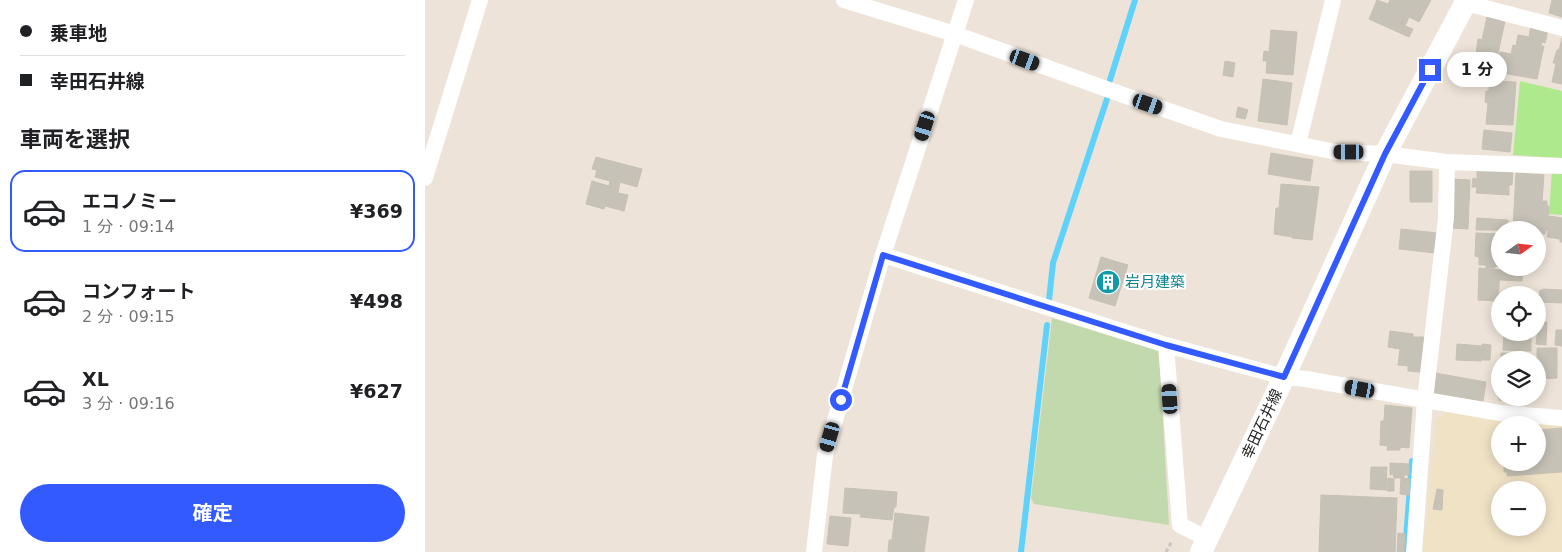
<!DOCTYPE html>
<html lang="ja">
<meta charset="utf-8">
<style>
:root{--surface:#fff;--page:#f6f6f6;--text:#202124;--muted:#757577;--line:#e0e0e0;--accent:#325aff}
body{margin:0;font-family:"DejaVu Sans","Noto Sans JP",sans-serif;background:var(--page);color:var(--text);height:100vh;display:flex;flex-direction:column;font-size:19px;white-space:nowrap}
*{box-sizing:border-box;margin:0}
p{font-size:16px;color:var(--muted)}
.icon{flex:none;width:28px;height:28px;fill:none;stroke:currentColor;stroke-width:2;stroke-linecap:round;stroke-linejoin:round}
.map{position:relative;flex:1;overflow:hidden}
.side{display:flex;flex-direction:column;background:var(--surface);width:425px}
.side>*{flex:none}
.guide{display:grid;align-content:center;height:110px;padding:0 20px;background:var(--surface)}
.needle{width:32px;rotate:75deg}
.buttons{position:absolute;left:1066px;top:221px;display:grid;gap:10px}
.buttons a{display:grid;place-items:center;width:55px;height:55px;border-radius:50%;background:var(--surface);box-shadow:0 2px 12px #0003;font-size:25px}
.end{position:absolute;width:22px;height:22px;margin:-11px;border:6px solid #325aff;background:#fff;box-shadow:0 0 0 2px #fff}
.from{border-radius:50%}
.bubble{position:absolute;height:35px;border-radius:18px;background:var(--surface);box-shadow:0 2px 12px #0003;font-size:16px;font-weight:700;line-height:35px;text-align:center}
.car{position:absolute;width:15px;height:30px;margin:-15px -8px;border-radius:6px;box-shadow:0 0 4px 1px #0007;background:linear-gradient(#222 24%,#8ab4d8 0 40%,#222 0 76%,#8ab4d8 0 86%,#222 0)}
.guide b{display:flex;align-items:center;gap:18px;height:48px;font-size:19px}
.guide b+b{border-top:1px solid var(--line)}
.guide i{width:12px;height:12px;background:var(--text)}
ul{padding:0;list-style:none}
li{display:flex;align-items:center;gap:15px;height:82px;margin:0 10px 8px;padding:0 10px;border:2px solid transparent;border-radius:15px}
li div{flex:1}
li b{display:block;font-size:19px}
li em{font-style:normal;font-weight:700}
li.active{border-color:var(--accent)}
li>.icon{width:45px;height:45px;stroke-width:1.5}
h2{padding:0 20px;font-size:22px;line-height:60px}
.action{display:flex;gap:10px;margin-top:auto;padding:10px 20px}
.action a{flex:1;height:58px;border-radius:30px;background:var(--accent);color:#fff;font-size:20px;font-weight:700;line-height:58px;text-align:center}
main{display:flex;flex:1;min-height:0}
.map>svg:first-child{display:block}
</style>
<main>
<section class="side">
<div class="guide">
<b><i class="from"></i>乗車地</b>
<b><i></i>幸田石井線</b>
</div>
<h2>車両を選択</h2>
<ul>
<li class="active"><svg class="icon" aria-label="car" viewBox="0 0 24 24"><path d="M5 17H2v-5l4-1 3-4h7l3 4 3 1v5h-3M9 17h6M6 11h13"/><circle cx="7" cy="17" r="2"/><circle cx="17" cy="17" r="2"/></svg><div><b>エコノミー</b><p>1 分 · 09:14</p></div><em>¥369</em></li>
<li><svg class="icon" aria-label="car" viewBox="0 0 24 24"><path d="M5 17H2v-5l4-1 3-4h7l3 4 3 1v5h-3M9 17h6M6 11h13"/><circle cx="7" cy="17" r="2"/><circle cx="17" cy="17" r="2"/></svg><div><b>コンフォート</b><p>2 分 · 09:15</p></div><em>¥498</em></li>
<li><svg class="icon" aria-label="car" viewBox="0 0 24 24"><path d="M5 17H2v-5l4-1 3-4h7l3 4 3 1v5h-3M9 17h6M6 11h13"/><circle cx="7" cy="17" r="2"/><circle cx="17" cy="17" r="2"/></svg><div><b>XL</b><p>3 分 · 09:16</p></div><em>¥627</em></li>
</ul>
<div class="action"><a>確定</a></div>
</section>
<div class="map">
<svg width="1137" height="552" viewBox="0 0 1137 552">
<rect width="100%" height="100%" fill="#ede3d8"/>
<path fill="#f0e2c5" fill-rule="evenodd" d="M 1022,411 L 1137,423 L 1137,552 L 998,552 L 1011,420 ZM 1075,425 L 1112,425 L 1112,462 L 1075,462 ZM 1075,490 L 1112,490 L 1112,528 L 1075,528 Z"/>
<path fill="#aee98e" d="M 1095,81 L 1137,91 L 1137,158 L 1088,155 Z
M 1127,170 L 1137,171 L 1137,215 L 1124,214 Z"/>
<path fill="#c2d8ad" d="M 627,318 L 734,351 L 744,525 L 609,504 L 606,498 Z"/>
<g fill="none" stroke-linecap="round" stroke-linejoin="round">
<path stroke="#5fd2fb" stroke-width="6" d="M 685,80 L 710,0
M 624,300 L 628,263 L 682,99
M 596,552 L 622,325
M 980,552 L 987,461"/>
</g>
<path fill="#c6c2b7" stroke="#c8c0b2" d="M 952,0 L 963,4 L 965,0 L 1006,0 L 994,22 L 984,17 L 980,26 L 988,29 L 984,37 L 944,19 Z
M 1127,0 L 1137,0 L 1137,17 L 1124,13 Z
M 1062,17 L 1080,21 L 1069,72 L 1055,69 L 1056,63 L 1050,61 L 1053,39 L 1057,40 Z
M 1106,26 L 1123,30 L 1120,43 L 1117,42 L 1116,46 L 1119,46 L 1112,79 L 1071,72 L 1075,52 L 1086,54 L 1088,45 L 1091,46 L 1093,35 L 1104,37 Z
M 846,30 L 872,32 L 868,75 L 841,73 L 842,61 L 838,61 L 839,51 L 844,52 Z
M 1137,38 L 1137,84 L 1127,82 L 1131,63 L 1128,63 L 1132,50 L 1134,50 Z
M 800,61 L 810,63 L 808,77 L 798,75 Z
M 838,79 L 867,83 L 862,125 L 833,121 Z
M 1064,81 L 1091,82 L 1088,125 L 1061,124 L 1063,103 L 1060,102 L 1061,91 L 1064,91 Z
M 813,107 L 823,110 L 820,119 L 811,117 Z
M 1059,130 L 1087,133 L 1085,152 L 1057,149 Z
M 846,153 L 888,160 L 885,181 L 843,174 Z
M 171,157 L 217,169 L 212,187 L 195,182 L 193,193 L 203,195 L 199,211 L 180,206 L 179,209 L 161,204 L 167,181 L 184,186 L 185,181 L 170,177 L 172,170 L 167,169 Z
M 1052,169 L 1088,170 L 1087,185 L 1084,185 L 1084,195 L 1051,193 L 1052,187 L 1047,187 L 1048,178 L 1052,179 Z
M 985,171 L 1007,171 L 1007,202 L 985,202 Z
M 1091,173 L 1119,175 L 1117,201 L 1122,201 L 1122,206 L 1124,206 L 1123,230 L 1121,230 L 1120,234 L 1112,233 L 1112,230 L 1051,230 L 1052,218 L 1083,220 L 1082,228 L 1088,228 Z
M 1027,179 L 1045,180 L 1043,229 L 1026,228 Z
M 856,184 L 894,187 L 887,240 L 867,238 L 867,237 L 849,234 L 851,208 L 854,208 Z
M 1125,216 L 1137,218 L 1137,242 L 1135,242 L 1135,239 L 1122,237 Z
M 976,229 L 1012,233 L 1010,253 L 974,249 Z
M 1051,233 L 1075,234 L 1075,266 L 1070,266 L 1070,268 L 1061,268 L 1061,265 L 1054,265 L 1054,257 L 1050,256 Z
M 676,257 L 703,265 L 690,306 L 664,298 Z
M 1054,268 L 1075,270 L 1073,301 L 1053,300 Z
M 1076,268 L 1098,268 L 1097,281 L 1075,280 Z
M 1118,289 L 1137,290 L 1137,303 L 1114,302 L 1115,290 L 1118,290 Z
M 1114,322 L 1122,322 L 1121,345 L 1111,344 Z
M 1131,330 L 1137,330 L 1137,346 L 1130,345 Z
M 965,331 L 988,334 L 988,337 L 1000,337 L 995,372 L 983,371 L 983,366 L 973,365 L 975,349 L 963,347 Z
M 1079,332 L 1106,332 L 1106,351 L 1078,350 Z
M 1032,344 L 1057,346 L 1056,361 L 1031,360 Z
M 1057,344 L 1066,345 L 1065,360 L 1057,360 Z
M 1112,348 L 1132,348 L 1132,378 L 1112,379 Z
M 1076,353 L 1104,354 L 1104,360 L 1076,360 Z
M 1072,367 L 1075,367 L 1075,398 L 1106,398 L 1106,399 L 1094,398 L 1094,401 L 1074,400 L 1075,398 L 1073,398 L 1073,388 L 1071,388 Z
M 1010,373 L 1061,382 L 1058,401 L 1007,393 Z
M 960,405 L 987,408 L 984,448 L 975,447 L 975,450 L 962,450 L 963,446 L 955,445 L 956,421 L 959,421 Z
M 1137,428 L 1137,472 L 1082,476 L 1082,472 L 1079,472 L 1079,462 L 1112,462 L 1112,430 Z
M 965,463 L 984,464 L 984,475 L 979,475 L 979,478 L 969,478 L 968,474 L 965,475 Z
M 946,467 L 962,467 L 961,490 L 945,489 Z
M 963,478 L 969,479 L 969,491 L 962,491 Z
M 976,478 L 985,479 L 984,495 L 975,494 Z
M 420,488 L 472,492 L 471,507 L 469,507 L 467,520 L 435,517 L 436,514 L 418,513 Z
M 1012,489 L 1018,490 L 1017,510 L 1008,509 Z
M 896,495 L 972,498 L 970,552 L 894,552 Z
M 470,513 L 504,517 L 499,552 L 463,552 L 464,540 L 467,540 Z
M 405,516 L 426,518 L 423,546 L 402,544 Z
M 973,533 L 980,534 L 979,552 L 972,552 Z"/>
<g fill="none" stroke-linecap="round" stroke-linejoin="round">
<path stroke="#c7c7c7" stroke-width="3" stroke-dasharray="4 2.5" stroke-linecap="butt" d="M 741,552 L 747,541"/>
<path stroke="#fff" stroke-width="16" d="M 419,0 L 530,34 L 687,91 L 796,129 L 911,152 L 960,154 L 1022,162 L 1137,166
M 1041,3 L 1137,28
M 873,144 L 908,0
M 0,178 L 55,0
M 458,255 L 741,345 L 859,377 L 881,379 L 1075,413 L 1137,418
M 741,345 L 755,525 L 783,539
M 389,552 L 400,455 L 458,255 L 541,0
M 989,552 L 1000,400 L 1021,218 L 1022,162"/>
<path stroke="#fff" stroke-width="22" d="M 776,552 L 859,377 L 960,154 L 1042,0"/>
</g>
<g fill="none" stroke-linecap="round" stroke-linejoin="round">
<path stroke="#325aff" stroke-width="6" d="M 416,400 L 458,255 L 741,345 L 859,377 L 960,154 L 1005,70"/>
</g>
<defs>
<g id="building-disc" transform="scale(1.25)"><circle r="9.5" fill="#0f9aa8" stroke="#fff"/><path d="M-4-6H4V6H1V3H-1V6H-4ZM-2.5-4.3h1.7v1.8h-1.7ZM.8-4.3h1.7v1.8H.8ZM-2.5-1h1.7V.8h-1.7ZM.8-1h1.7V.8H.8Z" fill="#fff"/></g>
</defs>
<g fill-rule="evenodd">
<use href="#building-disc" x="683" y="282"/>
</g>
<g text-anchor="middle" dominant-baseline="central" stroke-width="4" stroke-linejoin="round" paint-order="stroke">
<g font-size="15" fill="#0d838f" stroke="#fff" text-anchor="start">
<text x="700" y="282">岩月建築</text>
</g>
<g font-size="15" fill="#282828" stroke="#fff">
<text transform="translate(837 424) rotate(-65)">幸田石井線</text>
</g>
</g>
</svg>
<div class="buttons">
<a><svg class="needle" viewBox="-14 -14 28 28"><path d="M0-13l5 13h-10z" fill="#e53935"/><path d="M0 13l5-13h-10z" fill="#757577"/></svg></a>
<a><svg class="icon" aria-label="locate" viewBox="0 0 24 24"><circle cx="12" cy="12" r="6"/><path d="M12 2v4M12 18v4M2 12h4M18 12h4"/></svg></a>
<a><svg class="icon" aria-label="layers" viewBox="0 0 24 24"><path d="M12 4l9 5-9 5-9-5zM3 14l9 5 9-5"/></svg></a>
<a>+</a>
<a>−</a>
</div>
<i class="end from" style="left:416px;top:400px"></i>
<i class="end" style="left:1005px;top:70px"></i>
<div class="bubble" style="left:1022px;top:52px;width:60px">1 分</div>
<i class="car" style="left:600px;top:60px;rotate:110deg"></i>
<i class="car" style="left:723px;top:104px;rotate:109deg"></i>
<i class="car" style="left:500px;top:126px;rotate:198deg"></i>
<i class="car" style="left:924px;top:152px;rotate:270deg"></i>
<i class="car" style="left:935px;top:389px;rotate:280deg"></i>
<i class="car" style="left:745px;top:399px;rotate:356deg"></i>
<i class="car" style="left:405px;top:437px;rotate:196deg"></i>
</div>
</main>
